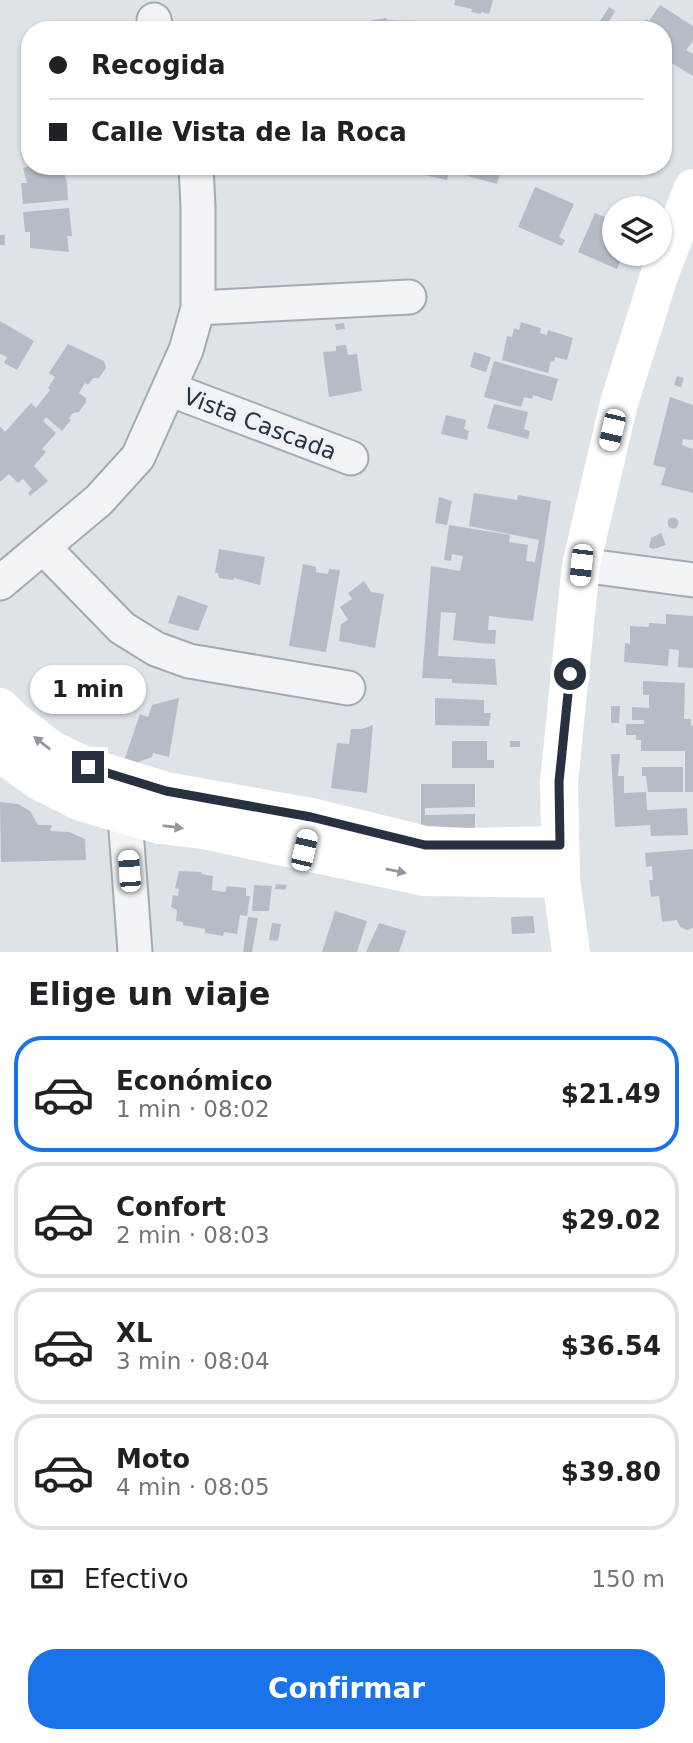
<!DOCTYPE html>
<html lang="es">
<meta charset="utf-8">
<style>
:root{--surface:#fff;--page:#f6f6f6;--text:#202124;--muted:#757577;--line:#e0e0e0;--accent:#1a73e8}
body{margin:0;font-family:"DejaVu Sans",sans-serif;background:var(--page);color:var(--text);height:100vh;display:flex;flex-direction:column;font-size:26px;white-space:nowrap}
*{box-sizing:border-box;margin:0}
p{font-size:23px;color:var(--muted)}
.icon{flex:none;width:38px;height:38px;fill:none;stroke:currentColor;stroke-width:2;stroke-linecap:round;stroke-linejoin:round}
.map{position:relative;height:952px;overflow:hidden}
.sheet{display:flex;flex-direction:column;background:var(--surface);flex:1}
.sheet>*{flex:none}
.hud{position:absolute;left:21px;top:21px;width:651px;height:154px;border-radius:28px;box-shadow:0 2px 5px #0004;display:grid;align-content:center;height:154px;padding:0 28px;background:var(--surface)}
.tools{position:absolute;left:602px;top:196px;display:grid;gap:14px}
.tools a{display:grid;place-items:center;width:70px;height:70px;border-radius:50%;background:var(--surface);box-shadow:0 2px 5px #0004;font-size:35px}
.end{position:absolute;width:32px;height:32px;margin:-16px;border:9px solid #273140;background:#fff;box-shadow:0 0 0 4px #fff}
.from{border-radius:50%}
.bubble{position:absolute;height:49px;border-radius:24px;background:var(--surface);box-shadow:0 2px 5px #0004;font-size:23px;font-weight:700;line-height:49px;text-align:center}
.car{position:absolute;width:21px;height:42px;margin:-21px -10px;border-radius:9px;box-shadow:0 0 5px 2px #0007;background:linear-gradient(#fff 24%,#345 0 40%,#fff 0 76%,#345 0 86%,#fff 0)}
.hud b{display:flex;align-items:center;gap:24px;height:66px;font-size:26px}
.hud b+b{border-top:2px solid var(--line)}
.hud i{width:18px;height:18px;background:var(--text)}
ul{padding:0;list-style:none}
li{display:flex;align-items:center;gap:21px;height:116px;margin:0 14px 10px;padding:0 14px;border:4px solid var(--line);border-radius:28px}
li div{flex:1}
li b{display:block;font-size:26px}
li em{font-style:normal;font-weight:700}
li.current{border-color:var(--accent)}
li>.icon{width:63px;height:63px;stroke-width:1.5}
h2{padding:0 28px;font-size:32px;line-height:84px}
.pay{display:flex;align-items:center;gap:18px;height:77px;padding:0 28px;font-size:26px}
.pay p{margin-inline-start:auto}
.primary-button{display:flex;gap:14px;margin-top:auto;padding:14px 28px}
.primary-button a{flex:1;height:80px;border-radius:28px;background:var(--accent);color:#fff;font-size:28px;font-weight:700;line-height:80px;text-align:center}
.map>svg:first-child{display:block}
</style>
<div class="map">
<svg width="693" height="952" viewBox="0 0 693 952">
<rect width="100%" height="100%" fill="#dee3e8"/>
<path fill="#b5bcc5" d="M 455,0 L 493,0 L 489,14 L 481,12 L 481,14 L 471,12 L 472,9 L 454,5 Z
M 660,5 L 693,26 L 693,41 L 686,50 L 693,54 L 693,76 L 663,58 L 663,30 L 640,30 L 646,19 L 649,21 Z
M 609,7 L 615,11 L 607,25 L 600,21 Z
M 387,18 L 387,20 L 418,21 L 418,23 L 359,26 L 349,24 L 349,21 L 372,21 L 372,20 Z
M 30,166 L 62,166 L 67,183 L 68,200 L 23,204 L 21,183 L 27,183 L 23,168 Z
M 425,166 L 502,166 L 497,184 L 449,171 L 447,180 L 424,175 Z
M 535,187 L 574,204 L 559,237 L 565,240 L 562,246 L 518,227 Z
M 69,208 L 72,236 L 67,236 L 69,252 L 30,248 L 30,232 L 25,232 L 23,212 Z
M 595,213 L 614,221 L 614,254 L 623,254 L 617,269 L 578,252 Z
M 0,235 L 5,235 L 5,245 L 0,245 Z
M 0,321 L 34,341 L 17,370 L 4,363 L 7,357 L 0,354 Z
M 521,322 L 541,328 L 540,333 L 547,335 L 548,330 L 573,338 L 567,360 L 555,357 L 554,362 L 551,361 L 548,373 L 502,360 L 507,336 L 512,337 L 514,328 L 519,330 Z
M 344,323 L 345,329 L 336,330 L 335,324 Z
M 68,344 L 104,361 L 106,368 L 99,378 L 93,378 L 88,385 L 85,383 L 79,393 L 86,398 L 86,402 L 79,412 L 73,413 L 69,418 L 71,420 L 62,431 L 46,417 L 43,421 L 56,433 L 42,449 L 46,452 L 34,466 L 48,481 L 30,496 L 28,493 L 32,489 L 23,479 L 18,483 L 9,474 L 0,482 L 0,426 L 5,432 L 31,403 L 36,408 L 50,390 L 48,388 L 55,377 L 49,373 Z
M 346,345 L 348,355 L 357,354 L 362,391 L 329,397 L 323,352 L 336,351 L 336,346 Z
M 474,352 L 491,357 L 486,372 L 470,367 Z
M 494,361 L 558,379 L 552,401 L 533,395 L 532,399 L 524,397 L 521,407 L 484,397 Z
M 677,376 L 684,378 L 681,387 L 674,385 Z
M 670,397 L 693,405 L 693,440 L 683,439 L 682,445 L 693,449 L 693,493 L 661,485 L 666,468 L 653,465 Z
M 494,404 L 528,412 L 524,429 L 530,431 L 528,439 L 487,428 Z
M 446,415 L 466,420 L 464,429 L 469,431 L 467,440 L 441,434 Z
M 474,493 L 517,500 L 518,495 L 551,501 L 533,621 L 489,616 L 488,630 L 496,630 L 495,644 L 479,643 L 453,640 L 456,613 L 441,612 L 438,656 L 495,659 L 497,685 L 452,683 L 452,679 L 422,678 L 431,566 L 460,571 L 463,556 L 452,554 L 451,561 L 444,560 L 449,525 L 510,535 L 509,542 L 528,545 L 526,561 L 535,562 L 539,540 L 469,526 Z
M 439,497 L 452,501 L 447,525 L 435,523 Z
M667.5 523a5.5 5.5 0 1 1 11 0a5.5 5.5 0 1 1-11 0Z
M 661,533 L 666,545 L 653,549 L 649,547 L 651,538 Z
M 219,549 L 265,557 L 260,585 L 234,578 L 233,580 L 219,578 L 218,573 L 215,573 Z
M 303,564 L 316,567 L 316,572 L 328,574 L 329,569 L 340,570 L 326,652 L 289,646 Z
M 364,581 L 371,592 L 384,594 L 375,648 L 339,641 L 341,624 L 348,620 L 340,607 L 352,599 L 348,593 Z
M 178,595 L 208,606 L 198,631 L 168,623 Z
M 666,614 L 693,616 L 693,668 L 678,667 L 679,650 L 669,649 L 668,666 L 624,662 L 625,643 L 630,644 L 630,626 L 649,627 L 649,623 L 666,624 Z
M 643,681 L 685,683 L 684,719 L 691,719 L 691,726 L 693,725 L 693,792 L 685,792 L 685,751 L 641,751 L 641,740 L 636,740 L 636,735 L 626,735 L 626,724 L 644,724 L 644,720 L 632,720 L 632,707 L 649,708 L 649,695 L 643,695 Z
M 179,698 L 169,757 L 153,753 L 152,757 L 135,763 L 123,764 L 140,714 L 148,717 L 152,705 Z
M 435,698 L 484,700 L 484,713 L 491,713 L 489,726 L 435,725 Z
M 611,706 L 620,706 L 619,723 L 611,723 Z
M 373,725 L 367,793 L 331,788 L 337,743 L 349,744 L 351,729 L 362,729 Z
M 452,741 L 487,741 L 487,760 L 494,760 L 494,768 L 452,768 Z
M 510,741 L 520,741 L 520,747 L 510,747 Z
M 611,754 L 620,754 L 618,776 L 624,776 L 624,793 L 646,792 L 647,810 L 687,808 L 688,835 L 651,836 L 650,825 L 615,827 Z
M 642,767 L 683,767 L 683,792 L 648,792 L 646,776 L 642,776 Z
M 421,784 L 475,784 L 475,807 L 425,808 L 425,815 L 475,814 L 475,833 L 421,834 Z
M 0,802 L 18,804 L 30,811 L 38,825 L 52,825 L 50,831 L 69,832 L 85,839 L 86,860 L 1,862 Z
M 693,849 L 693,928 L 687,930 L 680,927 L 677,920 L 662,922 L 659,896 L 651,897 L 649,880 L 653,880 L 652,866 L 646,867 L 645,853 Z
M 179,871 L 202,872 L 201,874 L 213,876 L 212,890 L 225,892 L 227,886 L 246,888 L 246,896 L 250,896 L 247,916 L 240,915 L 237,934 L 224,932 L 223,936 L 205,933 L 205,929 L 183,925 L 183,922 L 176,921 L 177,910 L 171,907 L 173,895 L 178,896 L 179,889 L 175,888 Z
M 276,884 L 287,885 L 285,890 L 275,889 Z
M 254,885 L 272,886 L 269,911 L 252,911 Z
M 335,911 L 367,921 L 357,952 L 322,952 Z
M 533,916 L 535,933 L 512,934 L 511,917 Z
M 248,917 L 258,918 L 252,952 L 243,952 Z
M 272,923 L 281,924 L 278,941 L 269,940 Z
M 379,923 L 406,931 L 399,952 L 366,952 Z"/>
<g fill="none" stroke-linecap="round" stroke-linejoin="round">
<g stroke="#a3aab2" stroke-width="37">
<path id="street" d="M 154,20 L 157,30
M 198,308 L 409,297
M 169,389 L 351,458
M 44,548 L 122,628 L 156,649 L 189,661 L 348,688
M 581,565 L 693,580
M 0,583 L 99,500 L 138,457 L 186,350 L 198,308 L 198,207 L 196,166
M 126,790 L 125,816 L 135,952"/>
</g>
<use href="#street" stroke="#f1f3f6" stroke-width="33"/>
<path stroke="#fff" stroke-width="38" d="M 0,707 L 13,720 L 52,750 L 88,767 L 166,791 L 311,817 L 425,845 L 466,847 L 560,845
M 0,753 L 39,781 L 81,802 L 160,825 L 203,830 L 424,877 L 561,879
M 571,952 L 561,879 L 559,782 L 581,565 L 619,403 L 660,273 L 693,188"/>
</g>
<defs><path id="oneway-solid" d="M-6-.8H1V-3.2L6.5 0L1 3.2V.8H-6Z" transform="scale(1.75)"/></defs>
<g fill="#9398a0">
<use href="#oneway-solid" transform="translate(42 743) rotate(-142)"/>
<use href="#oneway-solid" transform="translate(173 827) rotate(7)"/>
<use href="#oneway-solid" transform="translate(396 871) rotate(12)"/>
</g>
<g fill="none" stroke-linecap="round" stroke-linejoin="round">
<path stroke="#273140" stroke-width="9" d="M 88,767 L 166,791 L 311,817 L 425,845 L 560,845 L 559,782 L 570,674"/>
</g>
<g text-anchor="middle" dominant-baseline="central" stroke-width="6" stroke-linejoin="round" paint-order="stroke">
<g font-size="23" fill="#273140" stroke="#eef1f6">
<text transform="translate(260 424) rotate(21)">Vista Cascada</text>
</g>
</g>
</svg>
<div class="tools">
<a><svg class="icon" aria-label="layers" viewBox="0 0 24 24"><path d="M12 4l9 5-9 5-9-5zM3 14l9 5 9-5"/></svg></a>
</div>
<i class="end from" style="left:570px;top:674px"></i>
<i class="end" style="left:88px;top:767px"></i>
<div class="bubble" style="left:30px;top:665px;width:116px">1 min</div>
<i class="car" style="left:612px;top:430px;rotate:193deg"></i>
<i class="car" style="left:581px;top:565px;rotate:186deg"></i>
<i class="car" style="left:304px;top:850px;rotate:13deg"></i>
<i class="car" style="left:129px;top:871px;rotate:356deg"></i>
<div class="hud">
<b><i class="from"></i>Recogida</b>
<b><i></i>Calle Vista de la Roca</b>
</div>
</div>
<section class="sheet">
<h2>Elige un viaje</h2>
<ul>
<li class="current"><svg class="icon" aria-label="car" viewBox="0 0 24 24"><path d="M5 17H2v-5l4-1 3-4h7l3 4 3 1v5h-3M9 17h6M6 11h13"/><circle cx="7" cy="17" r="2"/><circle cx="17" cy="17" r="2"/></svg><div><b>Económico</b><p>1 min · 08:02</p></div><em>$21.49</em></li>
<li><svg class="icon" aria-label="car" viewBox="0 0 24 24"><path d="M5 17H2v-5l4-1 3-4h7l3 4 3 1v5h-3M9 17h6M6 11h13"/><circle cx="7" cy="17" r="2"/><circle cx="17" cy="17" r="2"/></svg><div><b>Confort</b><p>2 min · 08:03</p></div><em>$29.02</em></li>
<li><svg class="icon" aria-label="car" viewBox="0 0 24 24"><path d="M5 17H2v-5l4-1 3-4h7l3 4 3 1v5h-3M9 17h6M6 11h13"/><circle cx="7" cy="17" r="2"/><circle cx="17" cy="17" r="2"/></svg><div><b>XL</b><p>3 min · 08:04</p></div><em>$36.54</em></li>
<li><svg class="icon" aria-label="car" viewBox="0 0 24 24"><path d="M5 17H2v-5l4-1 3-4h7l3 4 3 1v5h-3M9 17h6M6 11h13"/><circle cx="7" cy="17" r="2"/><circle cx="17" cy="17" r="2"/></svg><div><b>Moto</b><p>4 min · 08:05</p></div><em>$39.80</em></li>
</ul>
<div class="pay"><svg class="icon" aria-label="cash" viewBox="0 0 24 24"><path d="M3 7h18v10H3z"/><circle cx="12" cy="12" r="2"/></svg>Efectivo<p>150 m</p></div>
<div class="primary-button"><a>Confirmar</a></div>
</section>
